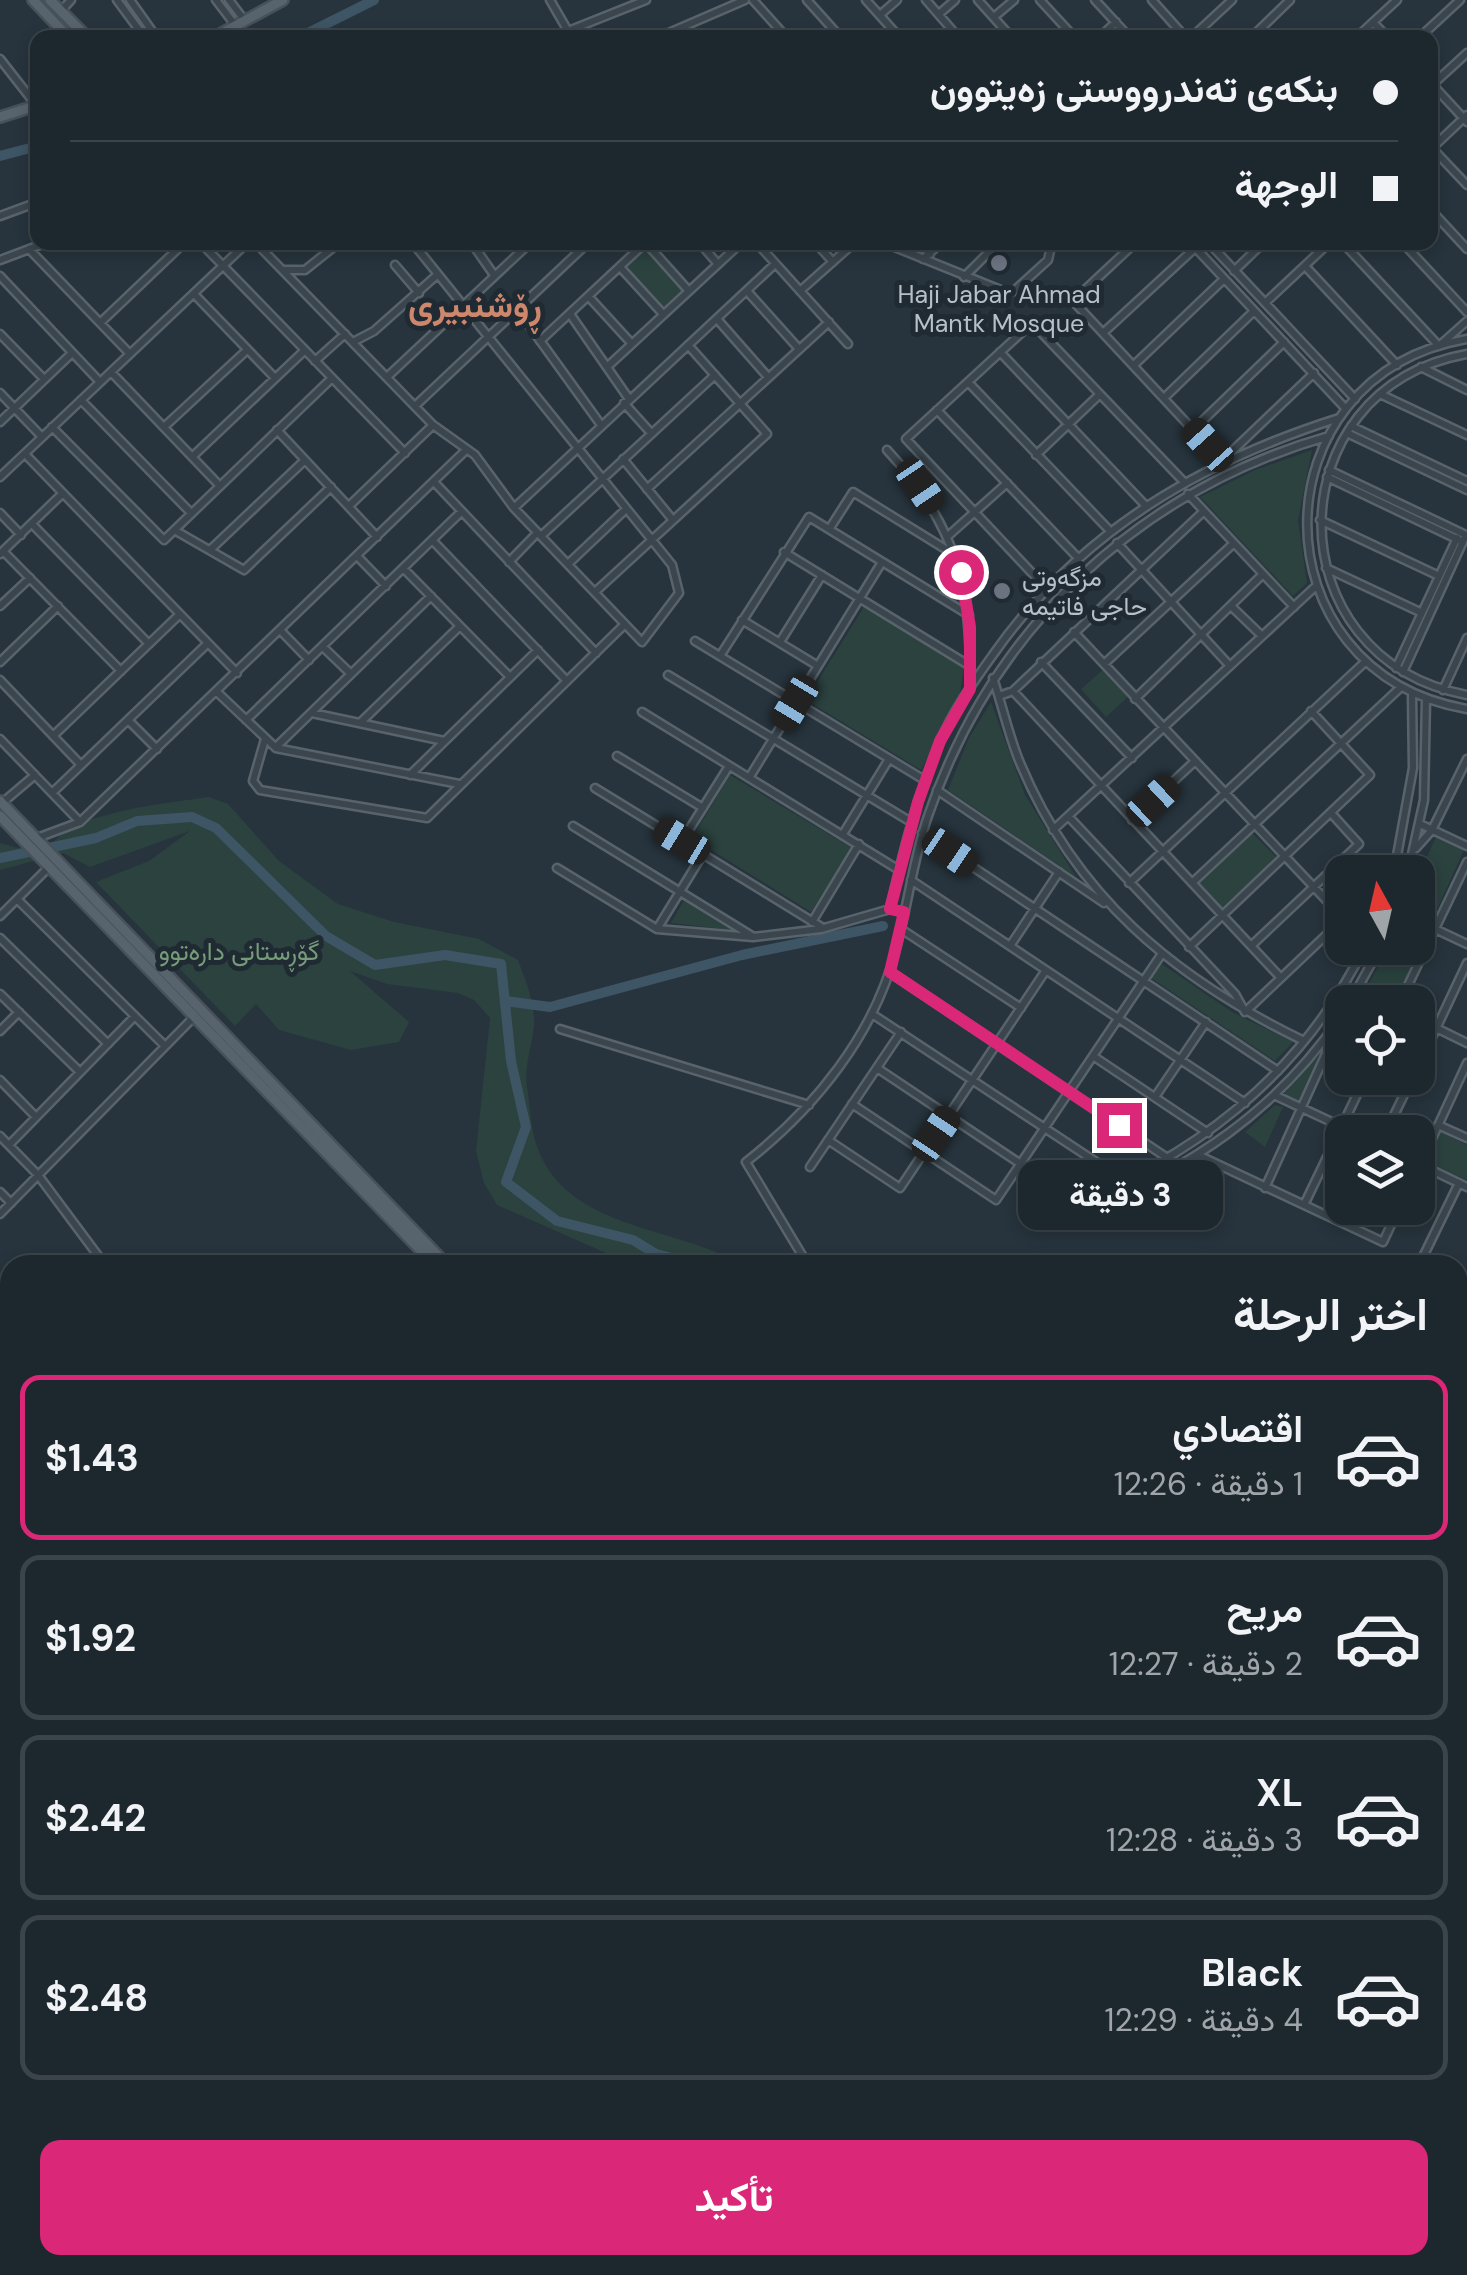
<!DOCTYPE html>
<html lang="ar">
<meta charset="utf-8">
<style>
:root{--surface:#1d272e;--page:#252f36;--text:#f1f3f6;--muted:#a0a5aa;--line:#3b444a;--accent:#db2777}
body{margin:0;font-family:"DM Sans",Vazirmatn,sans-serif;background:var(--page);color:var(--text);direction:rtl;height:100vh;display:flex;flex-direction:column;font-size:38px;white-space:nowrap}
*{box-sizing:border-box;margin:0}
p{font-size:32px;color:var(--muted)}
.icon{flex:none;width:55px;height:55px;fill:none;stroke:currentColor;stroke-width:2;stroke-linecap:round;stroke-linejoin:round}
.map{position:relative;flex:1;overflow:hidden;direction:ltr}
.details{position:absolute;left:0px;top:1255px;width:1468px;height:1020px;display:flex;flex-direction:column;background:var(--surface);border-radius:30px 30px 0 0;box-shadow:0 5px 15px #0003,0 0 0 2px var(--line);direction:rtl}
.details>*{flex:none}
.hud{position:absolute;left:30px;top:30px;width:1408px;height:220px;border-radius:20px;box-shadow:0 5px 15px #0003,0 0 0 2px var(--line);direction:rtl;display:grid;align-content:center;height:220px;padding:0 40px;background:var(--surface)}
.needle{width:65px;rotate:352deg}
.buttons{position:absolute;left:1325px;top:855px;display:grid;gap:20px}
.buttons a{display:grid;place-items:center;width:110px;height:110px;border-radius:20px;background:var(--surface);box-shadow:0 5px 15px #0003,0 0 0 2px var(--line);font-size:50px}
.end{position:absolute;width:45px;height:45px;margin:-22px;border:12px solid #db2777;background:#fff;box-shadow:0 0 0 5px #fff}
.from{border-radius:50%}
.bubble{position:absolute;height:70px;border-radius:20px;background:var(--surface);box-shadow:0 5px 15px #0003,0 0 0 2px var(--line);font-size:32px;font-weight:700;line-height:70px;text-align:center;direction:rtl}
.car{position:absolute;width:30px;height:60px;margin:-30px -15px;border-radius:12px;box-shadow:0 0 8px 2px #0007;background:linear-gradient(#222 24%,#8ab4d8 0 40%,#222 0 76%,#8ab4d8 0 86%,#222 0)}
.hud b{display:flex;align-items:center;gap:35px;height:95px;font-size:38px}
.hud b+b{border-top:2px solid var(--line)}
.hud i{width:25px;height:25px;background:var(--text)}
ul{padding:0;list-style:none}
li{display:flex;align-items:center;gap:30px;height:165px;margin:0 20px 15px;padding:0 20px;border:5px solid var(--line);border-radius:20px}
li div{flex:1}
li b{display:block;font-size:38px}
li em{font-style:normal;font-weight:700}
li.on{border-color:var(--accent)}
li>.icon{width:90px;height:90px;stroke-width:1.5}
h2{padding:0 40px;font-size:45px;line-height:120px}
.button{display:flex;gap:20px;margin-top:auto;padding:20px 40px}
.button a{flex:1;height:115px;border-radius:20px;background:var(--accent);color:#fff;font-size:40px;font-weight:700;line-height:115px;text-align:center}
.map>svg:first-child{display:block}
</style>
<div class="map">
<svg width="1467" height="2275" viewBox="0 0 1467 2275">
<rect width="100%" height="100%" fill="#27343d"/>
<path fill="#2b423f" d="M 646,248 L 685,289 L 663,309 L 625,268 Z
M 1312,450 L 1298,520 L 1307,583 L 1293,596 L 1200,497 L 1255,470 Z
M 864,607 L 964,667 L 960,694 L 921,770 L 806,700 Z
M 1104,669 L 1129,696 L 1106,717 L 1081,689 Z
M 991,702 L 1025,795 L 1076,877 L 948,790 L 969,738 Z
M 730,775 L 852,848 L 811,912 L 692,838 Z
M 209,797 L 228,804 L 279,861 L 338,904 L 394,922 L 479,939 L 518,960 C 526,982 535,1002 534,1026 C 532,1046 524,1067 527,1087 C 530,1104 530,1123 535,1140 C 561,1231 676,1225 743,1265 L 633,1265 L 497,1205 L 484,1183 L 476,1151 L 490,1018 L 474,1000 L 458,993 L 387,984 L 350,971 L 409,1022 L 399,1042 L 351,1050 L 279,1030 L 256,1004 L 235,1026 L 96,882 L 149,861 L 190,831 L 90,867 L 63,853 L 0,870 L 0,843 L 18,848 L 53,843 C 79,811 169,803 209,797 Z
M 1252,833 L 1277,858 L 1220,909 L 1198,885 Z
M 1436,837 L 1464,850 L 1433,918 L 1418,911 L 1418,877 Z
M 684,900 L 731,930 L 671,923 Z
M 1418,929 L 1428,933 L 1394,1002 L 1359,1002 L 1388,948 L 1418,948 Z
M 1162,964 L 1232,1012 L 1293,1042 L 1275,1061 L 1151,978 Z
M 1317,1057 L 1321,1060 L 1299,1102 L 1283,1095 Z
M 1275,1105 L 1283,1107 L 1265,1147 L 1245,1132 Z
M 1441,1132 L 1467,1145 L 1467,1180 L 1427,1162 Z
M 1458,1333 L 1467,1334 L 1467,1389 L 1458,1389 Z
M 1458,1919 L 1467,1921 L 1467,1992 L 1458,1989 Z"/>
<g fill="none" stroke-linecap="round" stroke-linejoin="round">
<path stroke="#3d5564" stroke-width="2.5" d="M 0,1963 L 10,1962
M 952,2265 L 973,2275"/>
<path stroke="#3d5564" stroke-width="10" d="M 298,38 L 374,0
M 0,156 L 38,146
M 0,858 L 96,838 L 137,821 L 192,817 L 216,828 L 326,936 L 375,965 L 445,955 L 501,964 L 511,1061 L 526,1127 L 506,1182 L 557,1221 L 633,1240 L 656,1254 L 700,1265
M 505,1001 L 550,1007 L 742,955 L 883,926
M 1458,1358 L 1467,1354"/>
<g stroke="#58636b" stroke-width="11">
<path id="minor" d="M 117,0 L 145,38
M 130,0 L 157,38
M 216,0 L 235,25
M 229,0 L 245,21
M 550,0 L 572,38
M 753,0 L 787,38
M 807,0 L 841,38
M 866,0 L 900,38
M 926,0 L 959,38
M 978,0 L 1012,38
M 1040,0 L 1075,38
M 1095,0 L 1130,38
M 1152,0 L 1186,38
M 61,11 L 71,0
M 939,14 L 955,0
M 880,15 L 897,0
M 994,17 L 1014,0
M 1373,22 L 1388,38
M 568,31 L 646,0
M 657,38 L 745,0
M 765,38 L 781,31
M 1099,38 L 1116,22
M 1191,38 L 1232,0
M 1251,38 L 1290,0
M 1356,38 L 1397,0
M 1419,38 L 1460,0
M 0,59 L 36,105
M 1430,82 L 1467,122
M 1431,86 L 1467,53
M 1432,148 L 1467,185
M 1431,149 L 1467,115
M 1430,209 L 1467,249
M 0,216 L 38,202
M 200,242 L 405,453
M 255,242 L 433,425 L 475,455 L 514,508 L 642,642 L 679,593 L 672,565 L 412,242
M 471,242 L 494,275
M 699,242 L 717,263
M 756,242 L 848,344
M 815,242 L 833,262
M 882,242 L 1006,292 L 1014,291 L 1048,260 L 1052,242
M 919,242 L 930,254
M 1136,242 L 1073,301 L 1222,461 L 1314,373
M 1190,242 L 1346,409
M 1208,242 L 1355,399
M 1342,242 L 1439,346 L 1467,321
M 1402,242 L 1467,312
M 646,243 L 688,290
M 29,249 L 130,354
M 923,259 L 942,242
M 0,260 L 48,242
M 395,265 L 419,293
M 1305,266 L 1397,365
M 620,267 L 663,314
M 283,270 L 305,270 L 340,242
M 1234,271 L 1264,242
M 0,276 L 100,382
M 964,277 L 999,242
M 747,291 L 799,349
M 800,291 L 855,242
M 194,294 L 275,378
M 589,297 L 632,344
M 1265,303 L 1330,242
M 518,310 L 601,425
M 570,314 L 629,399
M 717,319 L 768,377
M 100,323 L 185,242
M 1103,333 L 1195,248
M 0,334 L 44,379
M 1467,339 C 1254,376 1254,672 1467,709
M 540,341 L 645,243
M 353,342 L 374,331 L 437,275
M 1000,352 L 1145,505
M 1467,354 C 1273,389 1273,659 1467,695
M 315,361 L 345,334
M 1134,365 L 1224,279
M 607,367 L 742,242
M 1421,367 L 1467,390
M 111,372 L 219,485
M 387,377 L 531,242
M 968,382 L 1110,531
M 0,393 L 42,437
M 1380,394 L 1467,435
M 1165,397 L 1254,311
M 81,400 L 191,513
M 624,403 L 651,433
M 415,406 L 589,242
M 937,410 L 1078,558
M 0,422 L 72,353
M 1351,426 L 1467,481
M 52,427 L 164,540 L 332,378
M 164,427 L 247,350
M 1194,429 L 1284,342
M 277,430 L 377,537
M 1347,433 L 1467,490
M 887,450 C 956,524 971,586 970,685
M 25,454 L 237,673
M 1036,455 L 1099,395
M 192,457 L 304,351
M 623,459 L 672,519
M 1329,470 L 1466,535 L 1403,672
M 0,477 L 248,242
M 1327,477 L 1463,542
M 435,483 L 596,653
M 647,489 L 829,322
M 1188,494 L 1294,607
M 349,506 L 433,425
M 514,508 L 775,264
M 0,513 L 21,535
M 1320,520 L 1439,576
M 32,524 L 149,644
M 830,528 L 853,492 L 955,555
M 176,531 L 244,570 L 331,487
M 541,536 L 715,375
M 948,536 L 1007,483
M 433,541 L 567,681
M 1117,543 L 1230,666
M 210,550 L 305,460
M 3,551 L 121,671
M 784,552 L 970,666
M 0,554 L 63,493
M 358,557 L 386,586
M 509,562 L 537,533
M 568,564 L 625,510
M 1326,568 L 1422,613
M 404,569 L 510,677
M 1046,588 L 906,439 L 1032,323 L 1183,481
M 595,592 L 767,434 L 688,345
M 0,606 L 30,578
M 1232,607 L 1262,636
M 742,620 L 818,666
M 281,631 L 309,660
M 1074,632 L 1342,917
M 695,641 L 926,781
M 780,642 L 822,575
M 323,647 L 351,674
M 720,656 L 809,517 L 969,615
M 0,662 L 58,606
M 1041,662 L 1132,758
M 1104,664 L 1234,543
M 1396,668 L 1457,538
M 668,675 L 911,822
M 993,678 C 1002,705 1008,732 1018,758 C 1074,896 1174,978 1304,1041
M 0,680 L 81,765
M 1443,690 L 1467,638
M 1013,691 L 1281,978
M 217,692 L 276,748 L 459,784
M 999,696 L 1013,691 L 1204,511
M 1135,699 L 1263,574
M 642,712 L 899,870
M 312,713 L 444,741
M 128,720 L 157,749
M 246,720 L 461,512
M 360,723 L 460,626
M 53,736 L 180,614
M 0,739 L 80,822
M 265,739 L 253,781 L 260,790 L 427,818 L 625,624
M 276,747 L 431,596
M 617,756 L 703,808
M 410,775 L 538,650
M 749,778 L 882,562
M 595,788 L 823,928
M 937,790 L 1104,903
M 52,793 L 208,643
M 2,803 L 35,775
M 1069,817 L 1235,994 L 1245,1012 L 1342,920
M 1132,820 L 1194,762
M 1420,824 L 1467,846
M 573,826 L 752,936
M 1053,830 L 1316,586
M 922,833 L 1278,1071
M 843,834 L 889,759
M 37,838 L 80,822 L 465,451
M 682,841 L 729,766
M 1416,848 L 1432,830 L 1467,759
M 557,868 L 657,929 L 753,937 L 821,929 L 890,909 L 904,912
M 1394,872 L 1413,768 L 1412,694
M 1408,872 L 1424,800 L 1426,699
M 911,880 L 1245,1103
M 1129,883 L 1366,661
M 1192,883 L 1401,687
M 17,899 L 165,1046
M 890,909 C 903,852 917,796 940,742 C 953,710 975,680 995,652 C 1081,531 1200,462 1339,418
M 0,916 L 49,867
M 1418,921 L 1467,944
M 812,922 L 859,844
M 657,929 L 703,854
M 901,929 L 1021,1008
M 0,938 L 108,1044
M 1010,946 L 1059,872
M 1251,946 L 1359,844 L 1331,813
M 1189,947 L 1370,775 L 1311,711
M 889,972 L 1169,1159
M 0,994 L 80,1072
M 1350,1002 L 1380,948
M 1400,1002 L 1467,862
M 872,1014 L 1125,1181
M 1418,1019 L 1467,1043
M 560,1029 L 809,1105
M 0,1031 L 19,1012
M 1093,1056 L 1208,1133
M 1418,1067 L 1467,963
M 877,1068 L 1076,1201
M 0,1080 L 36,1117
M 1274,1095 L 1353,1132
M 1155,1097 L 1206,1022
M 852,1104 L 996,1200 L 1161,955
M 1438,1125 L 1467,1138
M 1386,1132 L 1412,1078
M 0,1136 L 38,1175 L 105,1265
M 828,1140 L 900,1188 L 1046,970
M 9,1145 L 135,1016
M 1200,1156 L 1383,1242 L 1399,1208
M 1419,1164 L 1467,1187
M 810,1167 L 901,1032
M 1418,1169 L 1467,1063
M 1265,1188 L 1339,1025
M 0,1192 L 11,1203
M 1304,1205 L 1365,1078
M 1057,1209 C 1190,1162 1301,1076 1364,948
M 0,1214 L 194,1017
M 1084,1215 C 1191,1165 1274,1115 1342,1015
M 1343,1223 L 1351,1208
M 1420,1263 L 1459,1183
M 808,1265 L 746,1162 C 814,1109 875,1034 896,949 C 908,905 913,859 928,816 C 992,629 1137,491 1329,436
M 0,1371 L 10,1364
M 0,1453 L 10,1453
M 0,1564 L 10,1521
M 1458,1571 L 1467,1572
M 1458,1626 L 1467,1628
M 0,1654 L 10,1656
M 1458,1677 L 1467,1679
M 0,1696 L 10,1698
M 0,1739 L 10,1741
M 0,1827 L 10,1773
M 0,1860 L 10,1861
M 1458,1862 L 1467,1811
M 1458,2014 L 1467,2016
M 1458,2092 L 1460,2079
M 0,2137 L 10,2139
M 0,2183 L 10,2185
M 0,2224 L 10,2226
M 1458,2254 L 1467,2256
M 602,2265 L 604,2275
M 765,2265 L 783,2275
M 0,2267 L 43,2275
M 291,2273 L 303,2275
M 56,2275 L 58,2265
M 99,2275 L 101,2265
M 141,2275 L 143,2265
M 182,2275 L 184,2265
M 230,2275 L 232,2265
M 399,2275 L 402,2265
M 441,2275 L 454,2265
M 457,2275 L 470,2265
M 530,2275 L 543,2265
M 1169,2275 L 1172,2265
M 1221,2275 L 1223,2265
M 1272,2275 L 1274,2265
M 1370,2275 L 1372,2265
M 1419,2275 L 1421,2265"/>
</g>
<g stroke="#465159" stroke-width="14">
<path id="major" d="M 33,0 L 69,38
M 50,0 L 88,38
M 213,38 L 283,0
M 0,117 L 38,105
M 0,801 L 447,1265
M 0,816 L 435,1265
M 0,1508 L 10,1507
M 0,1516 L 10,1516
M 1458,1743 L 1467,1745
M 1458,1757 L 1467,1759"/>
</g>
<use href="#minor" stroke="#3a454d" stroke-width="6"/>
<use href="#major" stroke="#58646d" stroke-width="9"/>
</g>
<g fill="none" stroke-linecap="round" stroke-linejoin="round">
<path stroke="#db2777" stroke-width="12" d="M 961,572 L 970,627 L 970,689 L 940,741 L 918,802 L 890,909 L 904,912 L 890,972 L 1119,1125"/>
</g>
<g fill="#6b7280" stroke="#1f2a32" stroke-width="4">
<circle cx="999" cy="263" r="10"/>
<circle cx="1002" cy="591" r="10"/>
</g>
<g text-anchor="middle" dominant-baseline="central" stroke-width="10" stroke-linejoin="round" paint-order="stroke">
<g font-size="25" fill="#b6c0c8" stroke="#1f2a32">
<text x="999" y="294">Haji Jabar Ahmad<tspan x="999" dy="29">Mantk Mosque</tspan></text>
<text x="1022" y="577" text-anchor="start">مزگەوتی<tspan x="1022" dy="29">حاجی فاتیمە</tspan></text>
</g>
<g font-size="25" fill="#769c79" stroke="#1f2a32">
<text x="239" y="951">گۆڕستانی دارەتوو</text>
</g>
<g font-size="35" font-weight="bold" fill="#cd876c" stroke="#1f2a32">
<text x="475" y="305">ڕۆشنبیری</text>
</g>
</g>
</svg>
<div class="buttons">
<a><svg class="needle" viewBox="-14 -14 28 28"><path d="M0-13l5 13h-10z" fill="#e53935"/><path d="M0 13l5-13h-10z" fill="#a0a5aa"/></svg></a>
<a><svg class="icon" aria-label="locate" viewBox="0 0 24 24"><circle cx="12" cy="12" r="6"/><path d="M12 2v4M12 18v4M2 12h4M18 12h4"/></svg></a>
<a><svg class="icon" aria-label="layers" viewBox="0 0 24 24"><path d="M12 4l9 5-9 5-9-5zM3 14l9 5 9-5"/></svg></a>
</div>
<i class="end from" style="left:961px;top:572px"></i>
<i class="end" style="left:1119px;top:1125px"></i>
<div class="bubble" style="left:1018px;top:1160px;width:205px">3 دقيقة</div>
<i class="car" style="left:1208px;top:445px;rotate:318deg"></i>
<i class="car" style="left:920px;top:486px;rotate:146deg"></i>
<i class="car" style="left:795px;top:703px;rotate:211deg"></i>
<i class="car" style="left:1153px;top:801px;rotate:47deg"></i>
<i class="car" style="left:682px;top:841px;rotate:301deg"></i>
<i class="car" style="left:950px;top:852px;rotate:124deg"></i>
<i class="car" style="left:936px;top:1134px;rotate:34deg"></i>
<div class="hud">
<b><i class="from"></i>بنکەی تەندرووستی زەیتوون</b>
<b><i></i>الوجهة</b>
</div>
<section class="details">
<h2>اختر الرحلة</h2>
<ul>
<li class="on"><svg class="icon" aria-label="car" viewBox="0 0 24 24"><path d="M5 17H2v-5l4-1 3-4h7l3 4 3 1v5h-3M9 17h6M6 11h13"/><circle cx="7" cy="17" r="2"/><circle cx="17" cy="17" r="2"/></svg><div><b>اقتصادي</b><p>1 دقيقة · 12:26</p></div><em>$1.43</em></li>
<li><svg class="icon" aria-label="car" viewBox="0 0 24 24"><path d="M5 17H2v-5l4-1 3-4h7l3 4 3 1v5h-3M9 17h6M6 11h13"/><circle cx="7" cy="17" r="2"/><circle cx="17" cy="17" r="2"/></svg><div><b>مريح</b><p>2 دقيقة · 12:27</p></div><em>$1.92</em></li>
<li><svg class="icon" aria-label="car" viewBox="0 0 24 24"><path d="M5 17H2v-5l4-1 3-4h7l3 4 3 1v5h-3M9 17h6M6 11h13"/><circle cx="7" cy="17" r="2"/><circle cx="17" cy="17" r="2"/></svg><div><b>XL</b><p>3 دقيقة · 12:28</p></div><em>$2.42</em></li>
<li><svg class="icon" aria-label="car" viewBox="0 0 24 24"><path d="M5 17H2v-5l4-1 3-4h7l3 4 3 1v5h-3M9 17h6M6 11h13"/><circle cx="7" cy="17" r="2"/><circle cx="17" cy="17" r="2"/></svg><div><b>Black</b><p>4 دقيقة · 12:29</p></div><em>$2.48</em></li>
</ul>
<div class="button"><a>تأكيد</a></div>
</section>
</div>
